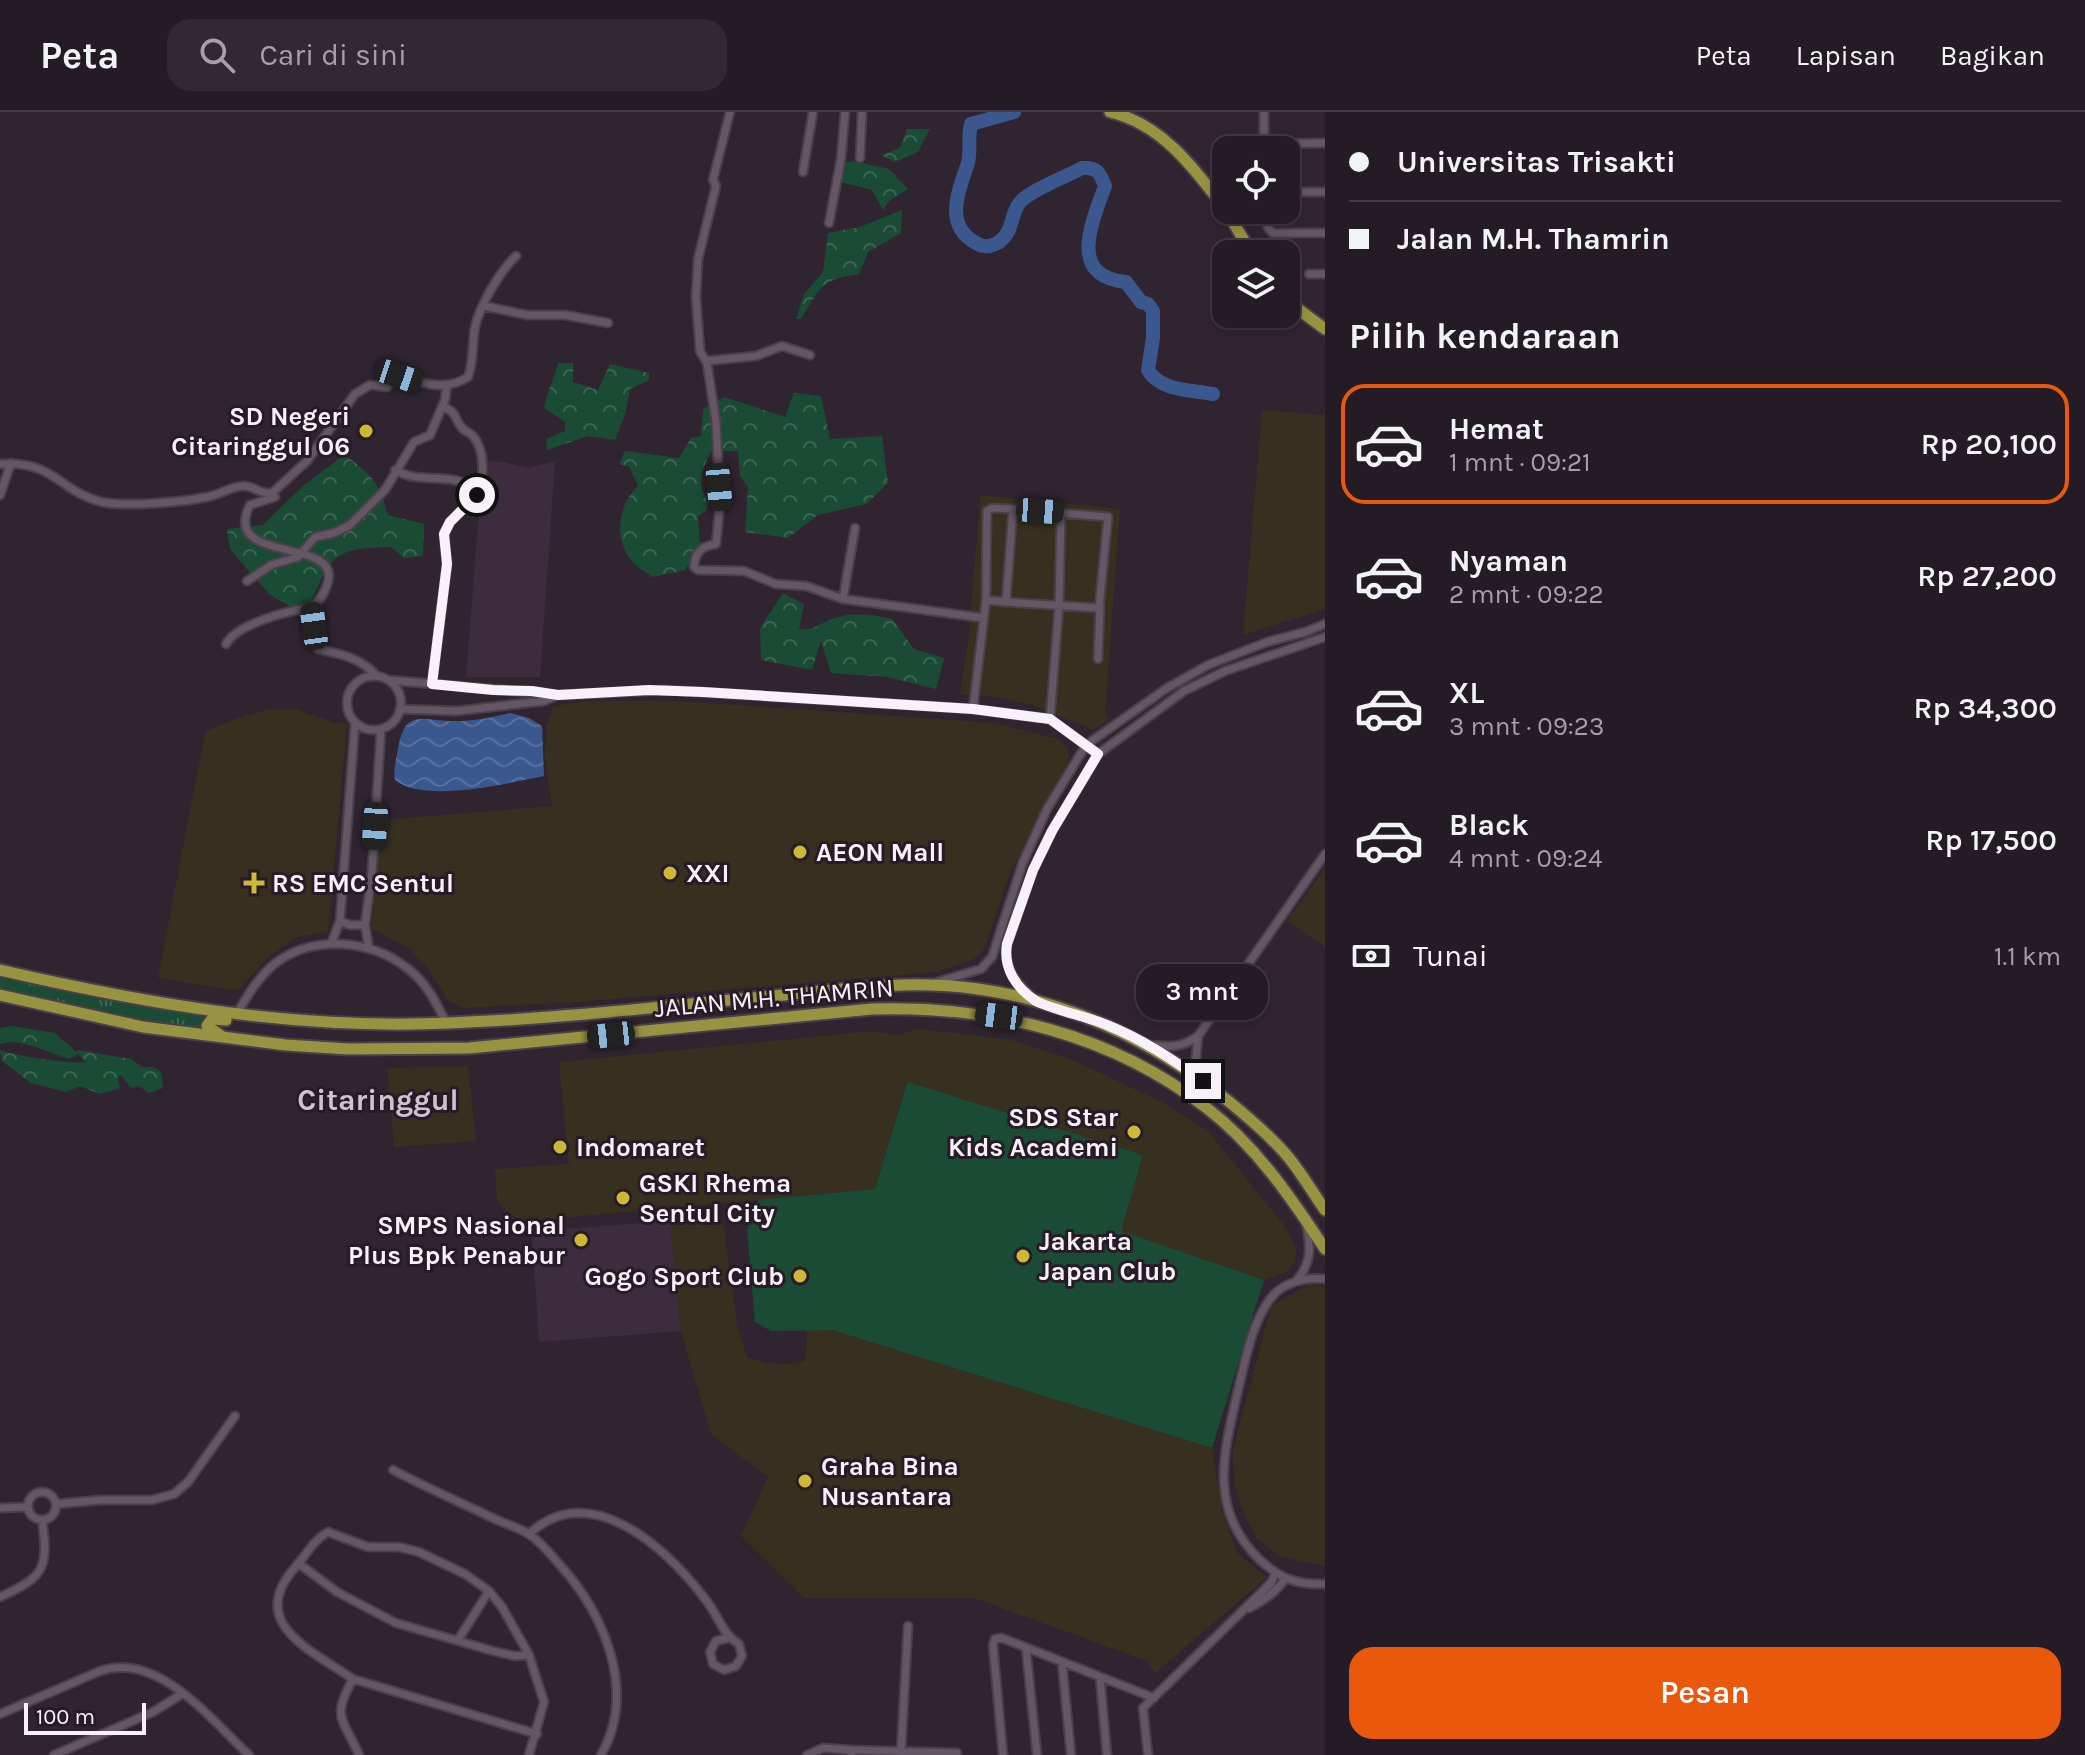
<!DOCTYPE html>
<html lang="id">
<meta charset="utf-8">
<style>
:root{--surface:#251b25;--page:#312832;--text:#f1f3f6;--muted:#a3a1a7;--line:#423942;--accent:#ea580c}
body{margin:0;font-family:Karla,sans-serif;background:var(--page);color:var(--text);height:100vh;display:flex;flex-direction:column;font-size:30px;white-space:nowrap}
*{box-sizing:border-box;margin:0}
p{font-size:26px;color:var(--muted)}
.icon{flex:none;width:44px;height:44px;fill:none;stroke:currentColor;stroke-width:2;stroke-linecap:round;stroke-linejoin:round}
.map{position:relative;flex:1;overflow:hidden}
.panel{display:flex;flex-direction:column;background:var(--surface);width:760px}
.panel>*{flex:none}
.hud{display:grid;align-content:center;height:176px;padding:0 24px;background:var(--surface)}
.tools{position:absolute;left:1212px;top:24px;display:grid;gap:16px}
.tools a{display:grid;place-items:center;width:88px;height:88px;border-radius:16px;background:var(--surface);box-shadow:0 4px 12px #0003,0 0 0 2px var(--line);font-size:40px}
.scale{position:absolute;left:24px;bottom:20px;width:122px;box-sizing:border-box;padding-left:8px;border:4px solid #f9f1f9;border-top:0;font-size:22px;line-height:28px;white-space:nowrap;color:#f9f1f9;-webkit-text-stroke:6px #271b27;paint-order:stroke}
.end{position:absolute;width:36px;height:36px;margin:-18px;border:10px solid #f9f1f9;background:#111;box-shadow:0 0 0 4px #111}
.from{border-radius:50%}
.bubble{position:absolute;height:56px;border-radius:24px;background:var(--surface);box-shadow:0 4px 12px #0003,0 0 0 2px var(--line);font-size:26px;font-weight:600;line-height:56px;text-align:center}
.car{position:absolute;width:24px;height:48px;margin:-24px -12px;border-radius:10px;box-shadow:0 0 6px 2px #0007;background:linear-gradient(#222 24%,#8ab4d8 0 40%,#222 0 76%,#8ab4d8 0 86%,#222 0)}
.hud b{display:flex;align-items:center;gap:28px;height:76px;font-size:30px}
.hud b+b{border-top:2px solid var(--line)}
.hud i{width:20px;height:20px;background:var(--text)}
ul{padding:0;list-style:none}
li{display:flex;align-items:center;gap:24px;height:120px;margin:0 16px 12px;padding:0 8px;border:4px solid transparent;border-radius:24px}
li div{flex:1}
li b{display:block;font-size:30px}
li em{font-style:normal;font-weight:600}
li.selected{border-color:var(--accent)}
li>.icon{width:72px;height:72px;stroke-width:1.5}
h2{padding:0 24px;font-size:36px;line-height:96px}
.pay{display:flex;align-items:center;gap:20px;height:88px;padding:0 24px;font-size:30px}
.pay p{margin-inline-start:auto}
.action{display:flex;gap:16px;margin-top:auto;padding:16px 24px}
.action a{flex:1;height:92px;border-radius:24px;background:var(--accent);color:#fff;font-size:32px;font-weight:600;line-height:92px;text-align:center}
header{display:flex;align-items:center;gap:48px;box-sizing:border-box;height:112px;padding:0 40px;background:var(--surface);border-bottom:2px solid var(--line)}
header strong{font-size:38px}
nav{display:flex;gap:44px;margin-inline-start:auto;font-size:28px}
.search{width:560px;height:72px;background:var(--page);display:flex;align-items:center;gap:20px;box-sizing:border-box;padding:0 28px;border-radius:24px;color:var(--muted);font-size:30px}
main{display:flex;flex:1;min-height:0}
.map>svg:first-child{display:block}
</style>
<header>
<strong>Peta</strong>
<div class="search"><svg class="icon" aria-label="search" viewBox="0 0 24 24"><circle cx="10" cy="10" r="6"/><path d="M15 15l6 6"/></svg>Cari di sini</div>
<nav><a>Peta</a><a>Lapisan</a><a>Bagikan</a></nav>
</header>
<main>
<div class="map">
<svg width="1325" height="1643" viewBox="0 0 1325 1643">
<defs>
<pattern id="grass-tufts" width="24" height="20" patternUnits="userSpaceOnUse" patternTransform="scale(2)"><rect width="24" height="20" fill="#1a4b35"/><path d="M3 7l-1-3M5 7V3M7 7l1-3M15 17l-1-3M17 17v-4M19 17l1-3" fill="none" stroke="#3c6553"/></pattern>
<pattern id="forest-crowns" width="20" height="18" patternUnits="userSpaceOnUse" patternTransform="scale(2)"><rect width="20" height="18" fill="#1a4b35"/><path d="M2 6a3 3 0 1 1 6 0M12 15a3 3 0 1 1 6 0" fill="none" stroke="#3c6553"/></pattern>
<pattern id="water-waves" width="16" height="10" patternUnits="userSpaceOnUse" patternTransform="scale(2)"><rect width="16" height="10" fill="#3b588e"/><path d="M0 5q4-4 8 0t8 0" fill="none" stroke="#58709f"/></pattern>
</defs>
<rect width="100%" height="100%" fill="#312431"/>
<path fill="#37301f" d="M 1262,298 L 1325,303 L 1325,497 L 1243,523 Z
M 980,383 L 1120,397 L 1105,600 L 1109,608 L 1093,618 L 1032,593 L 990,584 L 960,582 L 969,522 Z
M 588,589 L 678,589 L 994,611 L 1058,627 L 1068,637 L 1069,646 L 1064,661 L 1010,761 L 985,836 L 974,847 L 936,860 L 577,890 L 462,896 L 448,888 L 425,853 L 410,837 L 372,817 L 381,708 L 552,694 L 545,647 L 546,616 L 553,594 Z
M 1325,756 L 1325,835 L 1287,809 Z
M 920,917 L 1011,928 L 1068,946 L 1162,990 L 1208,1019 L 1288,1118 L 1296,1137 L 1295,1149 L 1288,1160 L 1264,1168 L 1120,1119 L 1143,1044 L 906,971 L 875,1077 L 527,1109 L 515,1105 L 504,1097 L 497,1086 L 495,1057 L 569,1052 L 559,950 L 873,919 L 895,923 Z
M 468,954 L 476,1029 L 394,1035 L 387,956 Z
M 711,1106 L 724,1114 L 737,1213 L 747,1245 L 766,1251 L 795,1252 L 806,1248 L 807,1218 L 832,1218 L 1212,1336 L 1222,1399 L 1237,1441 L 1267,1465 L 1155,1561 L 1147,1549 L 974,1486 L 804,1486 L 741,1424 L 768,1365 L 711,1322 L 681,1219 L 670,1109 Z
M 1310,1172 L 1323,1174 L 1325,1177 L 1325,1454 L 1281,1445 L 1257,1427 L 1242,1398 L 1234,1369 L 1233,1338 L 1271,1194 Z"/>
<path fill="#3d2c3d" d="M 483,349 L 503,350 L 528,356 L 555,349 L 540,565 L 466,565 Z
M 670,1109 L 681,1219 L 539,1230 L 532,1119 Z"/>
<path fill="#392f1f" d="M 269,597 L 294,597 L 336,611 L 347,611 L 328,820 L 297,825 L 269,844 L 237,879 L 158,866 L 205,620 L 234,607 Z"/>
<path fill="url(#grass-tufts)" d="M 0,863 L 127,891 L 205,904 L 201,913 L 205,918 L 84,898 L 0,879 Z"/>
<path fill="url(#forest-crowns)" d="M 907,17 L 930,17 L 918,40 L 895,50 L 881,43 L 900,36 Z
M 853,49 L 889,57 L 908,77 L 889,89 L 883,98 L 872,78 L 841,70 L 844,51 Z
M 902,98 L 901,121 L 868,140 L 859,162 C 820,168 821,174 801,207 L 796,207 L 804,182 L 823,160 L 828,121 L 860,115 Z
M 558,251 L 573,251 L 573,270 L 598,278 L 610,252 L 649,261 L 649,268 L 630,277 L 626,299 L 615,328 L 588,324 L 547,338 L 546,327 L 565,319 L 565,310 L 544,296 C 547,280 554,267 558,251 Z
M 794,281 L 821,284 L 830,327 L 882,324 L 888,371 L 866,392 L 818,403 L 788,426 L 745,420 L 748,375 L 740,364 L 738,339 L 712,339 C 702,356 695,373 709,390 L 707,398 L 698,404 L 700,433 L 685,458 L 652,465 C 646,460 637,455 632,449 C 613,426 618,393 638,374 L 630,355 L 619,352 L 625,339 L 679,346 L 691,326 L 701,324 L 703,297 L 724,285 L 785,305 Z
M 344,343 C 371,361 379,371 388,403 L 424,412 L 423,444 L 404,446 L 391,435 C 335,436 332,442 310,492 L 295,497 L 270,483 L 230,437 L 227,417 L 263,413 L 304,373 Z
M 783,481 L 804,492 L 799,517 C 814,519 821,510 835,506 C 855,500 873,503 892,507 L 914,537 L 944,546 L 936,577 L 887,565 L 831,561 L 821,529 L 812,558 L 761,548 L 760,516 Z
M 11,914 L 56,921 C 62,930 70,932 76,940 L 78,938 L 131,947 L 142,955 L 154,955 L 161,960 L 163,976 L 149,981 L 139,974 L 131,976 L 121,963 L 118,965 L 120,976 L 100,982 L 80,974 L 66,980 L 31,971 L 2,949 L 0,938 C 11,943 74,953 86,950 L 78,942 L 69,947 C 48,941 22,925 0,932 L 0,916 Z"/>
<path fill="#1a4b35" d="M 907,970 L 1143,1043 L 1121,1119 L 1264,1168 L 1212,1336 L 832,1218 L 771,1219 L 755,1210 L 747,1118 L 758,1088 L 875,1077 Z"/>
<path fill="url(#water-waves)" d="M 510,601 L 529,606 L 542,614 L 544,664 C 509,671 424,692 395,668 C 393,658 396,648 398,637 C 405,596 421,609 453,609 C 472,610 492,605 510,601 Z"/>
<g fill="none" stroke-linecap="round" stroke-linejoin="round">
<path stroke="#3b588e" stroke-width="14" d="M 1014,0 L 971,12 C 967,27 972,42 967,54 C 958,80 944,114 976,131 C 984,136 991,135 999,130 C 1013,120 1010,106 1018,93 C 1025,80 1068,64 1082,56 C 1098,55 1100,61 1105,74 C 1092,111 1067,164 1126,170 L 1141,190 L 1148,192 L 1153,199 L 1153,226 L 1148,258 C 1160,279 1191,278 1213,282"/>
<g stroke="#4a3f4a" stroke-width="11">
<path id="street" d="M 730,0 L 713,68 L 716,74 L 698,147 L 696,185 L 700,239 L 707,251 L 716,310 L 720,392 L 716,432 C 702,434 695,440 694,455 L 698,458 L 744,459 L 776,472 L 806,474 L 843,487 L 984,506
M 1264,32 L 1325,31
M 1264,38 L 1264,0
M 860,46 L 862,0
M 803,60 L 813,0
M 1286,80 L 1325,80
M 1266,98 L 1268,116 L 1273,121 L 1325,121
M 829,111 L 841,47 L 845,0
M 1309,162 L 1325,162
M 484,194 L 527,203 L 565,203 L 608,211
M 706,249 L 756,244 L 782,234 L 810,243
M 442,294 C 461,303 452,306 463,317 C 466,320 471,321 473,324 C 485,338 485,366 477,381
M 0,352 C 55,348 59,380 102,390 C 127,395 182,390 207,385 C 219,383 232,374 243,374 C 253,373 260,383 272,381 L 307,349 L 355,282 L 370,273 L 387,275 L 397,263 C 421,271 445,280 468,265 C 474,249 472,231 475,215 C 480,193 500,159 516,144
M 395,358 C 422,374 452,357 477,379 L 477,383 L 450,410 L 444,422 L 447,452 L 432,572
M 0,383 L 11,351
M 275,385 L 250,393 C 220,453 340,424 328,470 C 325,481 320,489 311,496 L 318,537 C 341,542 361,546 377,564
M 1013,397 L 1108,405 L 1099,496 L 1006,490 Z
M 247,469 L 271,453 L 298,445 L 315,425 L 334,421 L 350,413 L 385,378 L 414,330 L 430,323 L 445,288 L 447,273
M 843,487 L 855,416
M 986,488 L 1006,490
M 226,532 C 237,512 289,498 311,496
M 1098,547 L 1100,494
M347 591a27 27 0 1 1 54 0a27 27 0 1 1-54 0Z
M 388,568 L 558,583 L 666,578 L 973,597 L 1050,607 L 1098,642
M 400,597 L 456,599 L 544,589 L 556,584
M 973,597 L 986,488 L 987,399 L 992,396 L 1013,397
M 1050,607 L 1059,494 L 1061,401
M 340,809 L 350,813 L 365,813
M 331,832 L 340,809 L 355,611
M 369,837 L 365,813 L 372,760 L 381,617
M 937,870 L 981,857 L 992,845 L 1023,750 L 1047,697 L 1086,633 L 1167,576 L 1208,553 L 1267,530 L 1305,520 L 1325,512
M 1035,888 C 1017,871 1003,859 1007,832 L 1033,758 L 1052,719 L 1098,642 L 1184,579 L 1225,559 L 1325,525
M 236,903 C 247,885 257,867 273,853 C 311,822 370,827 407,856 C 426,870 436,890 446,911
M 1198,924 L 1196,947 L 1202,968
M 1150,933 C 1169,935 1182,936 1198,924 L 1325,742
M 1325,1167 C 1305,1165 1283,1170 1270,1187 C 1252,1212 1246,1245 1239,1274 C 1225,1336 1206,1396 1259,1447 C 1279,1466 1296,1473 1325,1472
M 1297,1168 C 1311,1151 1311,1137 1307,1116
M 393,1358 C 427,1376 462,1391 497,1408 C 508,1413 521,1416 530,1423 C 542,1431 551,1443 560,1453 C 605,1503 637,1580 601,1643
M28 1394a14 14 0 1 1 28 0a14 14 0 1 1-28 0Z
M 56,1392 L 100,1388 L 152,1388 L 174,1382 L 188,1370 L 235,1304
M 0,1396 L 28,1395
M 529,1422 C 591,1365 667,1437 706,1488 C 718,1503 722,1522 739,1532 L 742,1544 L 736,1554 L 724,1558 L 713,1552 L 710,1540 L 716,1529 L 728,1526
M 298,1451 L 337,1480 L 396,1511 L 493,1539 L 515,1544 L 529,1543
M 0,1485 C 44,1465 49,1457 42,1408
M 1249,1496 C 1264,1489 1275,1481 1285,1467
M 458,1528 L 489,1479
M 1026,1536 L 1037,1643
M 1062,1550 L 1071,1643
M 1100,1565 L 1107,1643
M 353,1567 L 537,1622
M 0,1602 L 100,1559 C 158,1539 210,1607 249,1643
M 851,1638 L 957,1641
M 901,1640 L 908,1514
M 54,1643 L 153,1600 L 182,1582
M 359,1643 C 343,1606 331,1606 353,1567 C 309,1537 244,1510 298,1452 C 307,1441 315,1427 328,1420 L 368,1435 L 399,1435 L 419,1440 L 465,1462 L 489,1479 L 502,1495 L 529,1543 L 544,1590 L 529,1643
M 807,1643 L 823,1636 L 851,1638 L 851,1642
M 1003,1643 L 993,1533 L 995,1527 L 1002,1526 L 1154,1586
M 1148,1643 L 1143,1596 L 1271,1471 L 1275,1462"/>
</g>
<g stroke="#4a3f4a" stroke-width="15">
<path id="primary" d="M 1110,0 C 1162,12 1195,57 1226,98
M 1226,98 L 1252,142
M 1286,188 L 1325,217
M 0,858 C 148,892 296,918 449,911 C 557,907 665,894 773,884 C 841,877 910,867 978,877 C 1074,891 1151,928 1227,988 C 1248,1005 1271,1024 1289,1046 C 1302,1062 1313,1081 1325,1098
M 0,883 L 143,915 L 286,933 L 348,937 L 469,936 L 872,897 C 993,893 1112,922 1208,997 C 1256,1034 1292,1087 1325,1137
M 220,923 L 207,914 L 212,907 L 226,908"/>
</g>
<use href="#street" stroke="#645664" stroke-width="7"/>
<use href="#primary" stroke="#989341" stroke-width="11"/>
</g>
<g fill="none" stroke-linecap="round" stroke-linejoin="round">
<path stroke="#f9f1f9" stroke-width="10" d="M 477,383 L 450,410 L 444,422 L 447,452 L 432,572 L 493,578 L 532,579 L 558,583 L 649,578 L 703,580 L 973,597 L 1050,607 L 1098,642 L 1052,719 L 1033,758 L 1007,832 C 1003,856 1016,876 1036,889 C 1050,897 1089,905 1107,913 C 1142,927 1172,947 1203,969"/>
</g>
<g fill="#cfb837" stroke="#271b27" stroke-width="3">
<circle cx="366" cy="319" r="8"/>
<circle cx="800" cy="740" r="8"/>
<circle cx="670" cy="761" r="8"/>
<path d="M250 759h8v8h8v8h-8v8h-8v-8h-8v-8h8z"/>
<circle cx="1134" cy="1020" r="8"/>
<circle cx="560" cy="1035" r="8"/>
<circle cx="623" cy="1086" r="8"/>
<circle cx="581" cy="1128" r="8"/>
<circle cx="1023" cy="1144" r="8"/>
<circle cx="800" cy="1164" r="8"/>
<circle cx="805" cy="1369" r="8"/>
</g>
<g text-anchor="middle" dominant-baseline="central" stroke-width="6" stroke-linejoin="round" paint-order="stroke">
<g font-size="26" font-weight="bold" fill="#f9f1f9" stroke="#271b27" text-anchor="start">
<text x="350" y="304" text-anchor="end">SD Negeri<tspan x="350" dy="30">Citaringgul 06</tspan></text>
<text x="816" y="740">AEON Mall</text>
<text x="686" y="761">XXI</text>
<text x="272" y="771">RS EMC Sentul</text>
<text x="1118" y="1005" text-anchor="end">SDS Star<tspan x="1118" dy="30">Kids Academi</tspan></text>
<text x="576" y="1035">Indomaret</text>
<text x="639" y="1071">GSKI Rhema<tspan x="639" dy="30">Sentul City</tspan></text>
<text x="565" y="1113" text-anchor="end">SMPS Nasional<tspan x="565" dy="30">Plus Bpk Penabur</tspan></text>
<text x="1039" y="1129">Jakarta<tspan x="1039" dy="30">Japan Club</tspan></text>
<text x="784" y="1164" text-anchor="end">Gogo Sport Club</text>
<text x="821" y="1354">Graha Bina<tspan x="821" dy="30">Nusantara</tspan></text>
</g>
<g font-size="26" fill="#f9f1f9" stroke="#271b27">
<text transform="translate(774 886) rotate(-5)">JALAN M.H. THAMRIN</text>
</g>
<g font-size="30" font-weight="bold" fill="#d1c1d1" stroke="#271b27">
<text x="378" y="988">Citaringgul</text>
</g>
</g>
</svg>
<div class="tools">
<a><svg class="icon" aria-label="locate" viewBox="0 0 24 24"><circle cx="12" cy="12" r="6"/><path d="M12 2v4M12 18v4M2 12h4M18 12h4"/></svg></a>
<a><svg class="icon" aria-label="layers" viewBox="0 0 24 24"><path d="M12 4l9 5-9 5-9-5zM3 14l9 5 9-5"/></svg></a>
</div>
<div class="scale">100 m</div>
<i class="end from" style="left:477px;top:383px"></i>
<i class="end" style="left:1203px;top:969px"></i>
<div class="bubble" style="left:1136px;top:852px;width:132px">3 mnt</div>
<i class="car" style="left:399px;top:264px;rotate:109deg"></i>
<i class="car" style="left:719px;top:375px;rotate:175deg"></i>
<i class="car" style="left:1040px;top:399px;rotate:94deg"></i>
<i class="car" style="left:314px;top:514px;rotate:352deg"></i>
<i class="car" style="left:375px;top:714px;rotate:184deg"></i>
<i class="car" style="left:999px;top:904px;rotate:277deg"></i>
<i class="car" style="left:611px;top:923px;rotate:264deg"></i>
</div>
<section class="panel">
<div class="hud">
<b><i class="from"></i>Universitas Trisakti</b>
<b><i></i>Jalan M.H. Thamrin</b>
</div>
<h2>Pilih kendaraan</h2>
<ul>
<li class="selected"><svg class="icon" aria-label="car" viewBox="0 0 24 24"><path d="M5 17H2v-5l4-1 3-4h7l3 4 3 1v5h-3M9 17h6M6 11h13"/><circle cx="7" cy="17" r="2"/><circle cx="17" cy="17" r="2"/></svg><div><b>Hemat</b><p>1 mnt · 09:21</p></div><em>Rp 20,100</em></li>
<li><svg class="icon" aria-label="car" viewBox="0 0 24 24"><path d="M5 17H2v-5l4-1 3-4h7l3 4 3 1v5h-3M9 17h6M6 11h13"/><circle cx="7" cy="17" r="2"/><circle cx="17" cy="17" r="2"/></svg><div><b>Nyaman</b><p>2 mnt · 09:22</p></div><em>Rp 27,200</em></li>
<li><svg class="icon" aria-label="car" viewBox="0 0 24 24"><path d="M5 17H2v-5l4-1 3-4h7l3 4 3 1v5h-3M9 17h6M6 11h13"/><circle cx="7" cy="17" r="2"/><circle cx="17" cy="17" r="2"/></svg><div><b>XL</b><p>3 mnt · 09:23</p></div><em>Rp 34,300</em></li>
<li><svg class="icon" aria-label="car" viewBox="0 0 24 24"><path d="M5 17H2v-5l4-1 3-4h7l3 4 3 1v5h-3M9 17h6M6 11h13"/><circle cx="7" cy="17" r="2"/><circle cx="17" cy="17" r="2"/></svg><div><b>Black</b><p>4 mnt · 09:24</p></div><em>Rp 17,500</em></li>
</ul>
<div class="pay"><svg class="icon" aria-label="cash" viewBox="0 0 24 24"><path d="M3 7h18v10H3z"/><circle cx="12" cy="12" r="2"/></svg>Tunai<p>1.1 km</p></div>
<div class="action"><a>Pesan</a></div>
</section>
</main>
